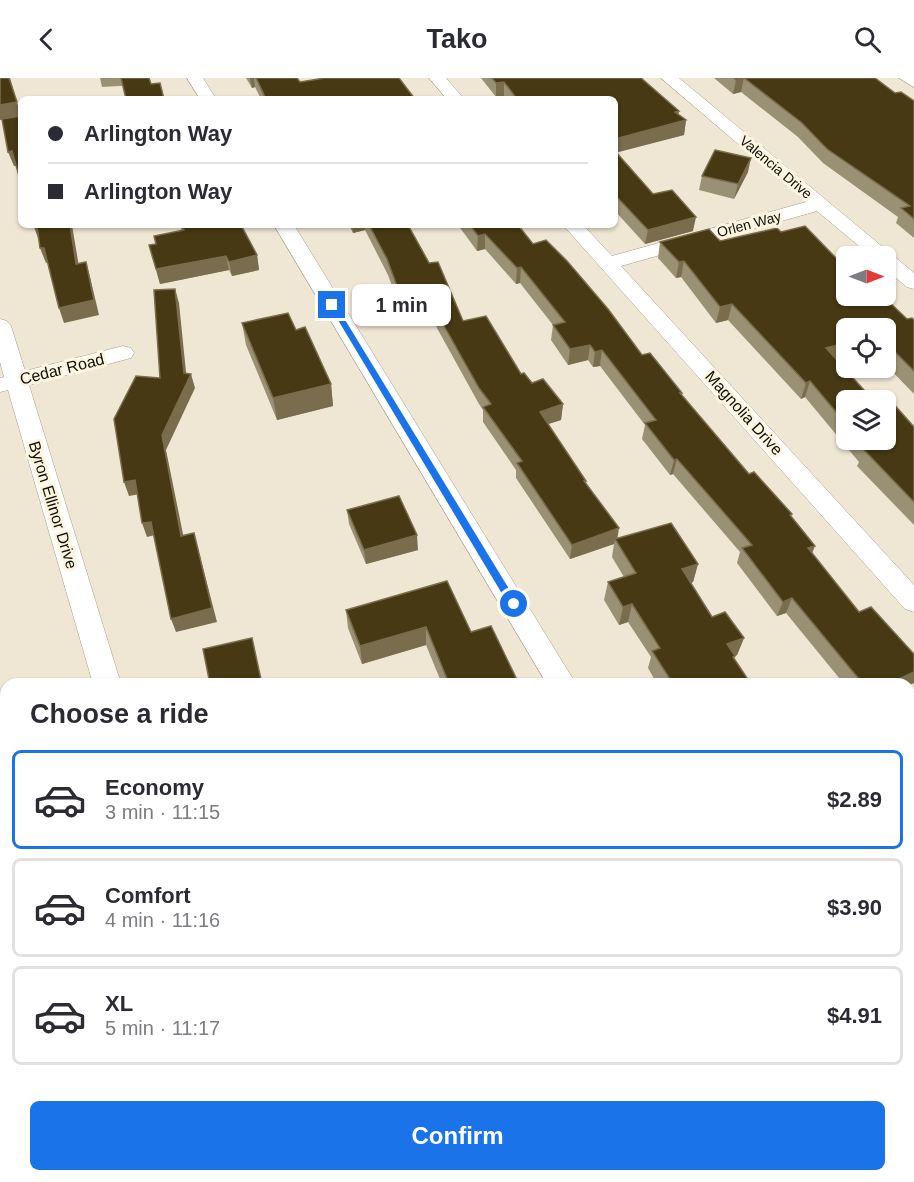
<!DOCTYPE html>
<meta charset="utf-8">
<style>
:root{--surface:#fff;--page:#f7f7f7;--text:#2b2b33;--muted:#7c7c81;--line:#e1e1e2;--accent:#1a73e8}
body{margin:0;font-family:Arial,sans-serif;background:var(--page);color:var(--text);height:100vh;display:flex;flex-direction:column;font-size:22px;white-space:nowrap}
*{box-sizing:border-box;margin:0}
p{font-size:20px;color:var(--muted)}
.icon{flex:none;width:33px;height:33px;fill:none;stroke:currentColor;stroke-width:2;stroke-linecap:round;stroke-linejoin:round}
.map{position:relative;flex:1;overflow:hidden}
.drawer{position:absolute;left:0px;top:600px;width:915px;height:504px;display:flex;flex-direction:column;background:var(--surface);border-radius:18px 18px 0 0;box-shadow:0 2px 4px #0004}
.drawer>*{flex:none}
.banner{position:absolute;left:18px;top:18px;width:600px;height:132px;border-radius:9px;box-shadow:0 2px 4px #0004;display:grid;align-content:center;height:132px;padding:0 30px;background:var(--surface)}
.needle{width:39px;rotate:90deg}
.controls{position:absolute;left:836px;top:168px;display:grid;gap:12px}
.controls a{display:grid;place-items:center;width:60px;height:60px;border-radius:9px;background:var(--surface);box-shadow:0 2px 4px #0004;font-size:30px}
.end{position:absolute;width:27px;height:27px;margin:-14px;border:8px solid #1a73e8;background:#fff;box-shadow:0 0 0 3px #fff}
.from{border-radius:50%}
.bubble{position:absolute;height:42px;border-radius:9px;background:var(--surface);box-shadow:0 2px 4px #0004;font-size:20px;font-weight:600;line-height:42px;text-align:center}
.banner b{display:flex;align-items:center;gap:21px;height:57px;font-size:22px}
.banner b+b{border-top:2px solid var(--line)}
.banner i{width:15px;height:15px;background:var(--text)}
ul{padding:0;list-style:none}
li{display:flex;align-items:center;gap:18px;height:99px;margin:0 12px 9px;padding:0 18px;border:3px solid var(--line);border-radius:9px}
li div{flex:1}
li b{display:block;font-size:22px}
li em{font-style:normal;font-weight:600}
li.selected{border-color:var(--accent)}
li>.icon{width:54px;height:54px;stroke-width:1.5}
h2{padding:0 30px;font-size:27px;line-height:72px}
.primary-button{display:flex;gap:12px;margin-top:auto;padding:12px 30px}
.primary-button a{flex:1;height:69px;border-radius:9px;background:var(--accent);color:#fff;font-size:24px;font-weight:600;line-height:69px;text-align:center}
header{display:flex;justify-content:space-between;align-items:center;height:78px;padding:0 30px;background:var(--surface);font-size:27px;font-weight:600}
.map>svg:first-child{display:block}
</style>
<header><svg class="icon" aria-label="back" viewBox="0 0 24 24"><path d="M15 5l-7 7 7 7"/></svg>Tako<svg class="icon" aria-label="search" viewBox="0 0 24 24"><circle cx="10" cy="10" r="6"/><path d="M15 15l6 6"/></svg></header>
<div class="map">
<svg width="914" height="1104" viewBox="0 0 914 1104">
<rect width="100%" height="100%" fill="#efe7d3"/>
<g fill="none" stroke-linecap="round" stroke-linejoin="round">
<g stroke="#a49d8a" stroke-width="1">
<path id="lane" d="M 914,1005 L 914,1023 L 909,1025 L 909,1007 Z
M 419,1098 L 438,1098 L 440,1104 L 421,1104 Z"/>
</g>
<g stroke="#a49d8a" stroke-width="1">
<path id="street" d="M 187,0 L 203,0 L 216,21 L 200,21 Z
M 429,0 L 446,0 L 464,21 L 447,21 Z
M 661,0 L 679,0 L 914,195 L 914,211 L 907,209 L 885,191 L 885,178 L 871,178 L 817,133 L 621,188 L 914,507 L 914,534 L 905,531 L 563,147 L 583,147 L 612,178 L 806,124 Z
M 899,0 L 914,0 L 914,9 Z
M 274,147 L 294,147 L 576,606 L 547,606 Z
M 0,241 L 7,243 L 11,248 L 25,293 L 123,268 L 131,270 L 134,275 L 131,280 L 29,307 L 121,606 L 93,606 L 8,312 L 0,314 L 0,300 L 4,299 L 0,284 Z
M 93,1098 L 133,1098 L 130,1104 L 90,1104 Z
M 841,1098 L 880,1098 L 883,1104 L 844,1104 Z"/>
</g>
<use href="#lane" fill="#fff" fill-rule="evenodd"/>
<use href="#street" fill="#fff" fill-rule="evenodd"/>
</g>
<path fill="#9a9073" d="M 100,0 L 149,0 L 151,6 L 102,9 Z
M 246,0 L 297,0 L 300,4 L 415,21 L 261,21 L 255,9 L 252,10 Z
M 481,0 L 641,0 L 679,33 L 678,36 L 686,42 L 684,57 L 616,74 L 653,116 L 693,153 L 645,166 L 615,133 L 615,21 L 506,21 L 504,18 L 496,19 Z
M 714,0 L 875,0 L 895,15 L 914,23 L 914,160 L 896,145 L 898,139 L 823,85 L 798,59 L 741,14 L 733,16 Z
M 748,94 L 734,121 L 699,112 L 702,98 Z
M 179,147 L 241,147 L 257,177 L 259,192 L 232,198 L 229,192 L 160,206 L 149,167 L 156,166 L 154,158 L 182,153 Z
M 349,147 L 408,147 L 463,243 L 521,296 L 563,326 L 561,342 L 548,346 L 586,406 L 617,460 L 698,486 L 693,504 L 691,505 L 712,539 L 744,560 L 737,577 L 735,578 L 734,580 L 751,606 L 657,606 L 648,590 L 651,579 L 628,544 L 619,547 L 604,522 L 608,504 L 624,499 L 612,479 L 614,466 L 570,481 L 516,400 L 516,392 L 483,344 L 483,332 L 479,326 L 422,223 L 399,227 L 388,197 L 365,152 L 353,155 Z
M 458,147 L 518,147 L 533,166 L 682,317 L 749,396 L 792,436 L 791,439 L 812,476 L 914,605 L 909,607 L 909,606 L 844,606 L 786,535 L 777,538 L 737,485 L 740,474 L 673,396 L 670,397 L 642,361 L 645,347 L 600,288 L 593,289 L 588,282 L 568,287 L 551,262 L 553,247 L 520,205 L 516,206 L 485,171 L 477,173 Z
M 781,154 L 836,180 L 881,222 L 907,241 L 914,242 L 914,316 L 885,286 L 885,250 L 846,250 L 846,279 L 836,282 L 846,322 L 846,362 L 885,362 L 914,349 L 914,447 L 857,388 L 859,384 L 805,319 L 801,321 L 728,242 L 716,245 L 681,199 L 676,200 L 658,180 L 660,164 L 720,163 Z
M 242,245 L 296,252 L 331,306 L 333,328 L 277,342 L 246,267 Z
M 347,432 L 418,472 L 366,486 L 349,446 Z
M 346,532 L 471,554 L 519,606 L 442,606 L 426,567 L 362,586 L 348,550 Z
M 679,1098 L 810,1098 L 813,1104 L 682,1104 Z"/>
<path fill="#796d4d" d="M 10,0 L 21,38 L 0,42 L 0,27 Z
M 250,0 L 254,0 L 255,9 L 252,10 Z
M 744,0 L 741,14 L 733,16 L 736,2 Z
M 504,4 L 504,18 L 496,19 L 496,5 Z
M 679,33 L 677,45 L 686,42 L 684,57 L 615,75 L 615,61 Z
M 12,73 L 17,88 L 14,88 L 8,74 Z
M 751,80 L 748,94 L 734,121 L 738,106 Z
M 696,139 L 693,153 L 645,166 L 648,152 Z
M 70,147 L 72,147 L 81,201 L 76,186 Z
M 352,147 L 365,147 L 365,152 L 353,155 Z
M 37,148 L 39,163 L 34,149 Z
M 485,156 L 485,171 L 477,173 L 478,158 Z
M 40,170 L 44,170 L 49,184 L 46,185 Z
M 257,177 L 259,192 L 232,198 L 229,184 Z
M 226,178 L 229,192 L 160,206 L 156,191 Z
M 684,183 L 681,199 L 676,200 L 679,184 Z
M 86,184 L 90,199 L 99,237 L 64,245 L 59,230 Z
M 521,189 L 520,205 L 516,206 L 517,190 Z
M 421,207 L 422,223 L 399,227 L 398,211 Z
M 175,211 L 179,225 L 187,304 L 191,296 L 195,310 L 166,372 L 186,471 L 181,458 L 162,357 L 184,295 Z
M 732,226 L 728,242 L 716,245 L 720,229 Z
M 846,265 L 846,279 L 820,286 L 826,270 Z
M 590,267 L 588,282 L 568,287 L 570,271 Z
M 602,272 L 600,288 L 593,289 L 595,274 Z
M 810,303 L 805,319 L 801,321 L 806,305 Z
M 331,306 L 333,328 L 277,342 L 273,320 Z
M 563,326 L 561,342 L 539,349 L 540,334 Z
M 677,381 L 673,396 L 670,397 L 674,382 Z
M 135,402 L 140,416 L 129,418 L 124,404 Z
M 151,444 L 155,457 L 147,459 L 142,445 Z
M 619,450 L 617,463 L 615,461 L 614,466 L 570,481 L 572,467 Z
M 194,455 L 217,544 L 176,554 L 171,541 Z
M 417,457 L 418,472 L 366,486 L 364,472 Z
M 815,468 L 809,483 L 808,470 Z
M 698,486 L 693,504 L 678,509 L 682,491 Z
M 792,520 L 786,535 L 777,538 L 783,524 Z
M 632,526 L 628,544 L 619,547 L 623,529 Z
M 426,549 L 426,567 L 362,586 L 360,568 Z
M 744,560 L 737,577 L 735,578 L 729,595 L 727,566 Z
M 914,594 L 914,605 L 909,607 L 909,606 L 888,606 Z
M 0,618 L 4,645 L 0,646 Z
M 6,797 L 6,811 L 0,813 L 0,799 Z
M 914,912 L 914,918 L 909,920 L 909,914 Z
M 6,977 L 6,1012 L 0,1021 L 0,986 Z"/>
<path fill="#463913" stroke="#796d4d" stroke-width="1.5" d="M 0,0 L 9,0 L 17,24 L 0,27 Z
M 121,0 L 149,0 L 151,6 L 160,5 L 164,21 L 126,21 Z
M 256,0 L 297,0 L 300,4 L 325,0 L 399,0 L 415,21 L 266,21 Z
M 492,0 L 641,0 L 679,33 L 675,34 L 686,42 L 615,61 L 615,21 L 517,21 L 504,4 L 496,5 Z
M 734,0 L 875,0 L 895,15 L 901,14 L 914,23 L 914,141 L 901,130 L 910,128 L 827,71 L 802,45 L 744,0 L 736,2 Z
M 21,38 L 21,105 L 12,73 L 8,74 L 2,41 Z
M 715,72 L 751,80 L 738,106 L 702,98 Z
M 615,73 L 653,116 L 672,112 L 696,139 L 648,152 L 615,117 Z
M 33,147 L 70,147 L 76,186 L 86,184 L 94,222 L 59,230 L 44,170 L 40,170 L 37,148 L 34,149 Z
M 182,147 L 241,147 L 257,177 L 229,184 L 226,178 L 156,191 L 149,167 L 156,166 L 154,158 L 184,152 Z
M 369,147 L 408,147 L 429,185 L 438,184 L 463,243 L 486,238 L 521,296 L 524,295 L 532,305 L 543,301 L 563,326 L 540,334 L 586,403 L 584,403 L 619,450 L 572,467 L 517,385 L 522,383 L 483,329 L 491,326 L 479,310 L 421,207 L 398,211 L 387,181 Z
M 470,147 L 518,147 L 533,166 L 546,162 L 567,183 L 608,231 L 642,277 L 650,275 L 682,315 L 680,315 L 749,396 L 754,394 L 792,436 L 790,437 L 815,468 L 808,470 L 859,534 L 871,529 L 914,576 L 914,594 L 888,606 L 863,606 L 792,520 L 783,524 L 742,470 L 752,467 L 677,381 L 674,382 L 645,345 L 656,342 L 602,272 L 595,274 L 590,267 L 570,271 L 553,247 L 565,244 L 521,189 L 517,190 L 485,156 L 478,158 Z
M 805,148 L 836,180 L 842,179 L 846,184 L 846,218 L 877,218 L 881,222 L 886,221 L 907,241 L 912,240 L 914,242 L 914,293 L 885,264 L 885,250 L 846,250 L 846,265 L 826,270 L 873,322 L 846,322 L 846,346 L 810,303 L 806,305 L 732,226 L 720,229 L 684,183 L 679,184 L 660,164 L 709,151 L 720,163 L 777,150 L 781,154 Z
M 175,211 L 184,295 L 191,296 L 162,357 L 181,458 L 194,455 L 212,530 L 171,541 L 151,444 L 142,445 L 135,402 L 124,404 L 114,341 L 136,298 L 160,300 L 154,212 Z
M 288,235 L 296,252 L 305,249 L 331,306 L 273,320 L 242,245 Z
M 891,323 L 914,349 L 914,424 L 864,372 L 867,371 L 859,362 L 885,362 L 885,325 Z
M 399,418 L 417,457 L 364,472 L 347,432 Z
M 671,445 L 698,486 L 682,491 L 712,539 L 725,534 L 744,560 L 727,566 L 735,578 L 733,579 L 751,606 L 673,606 L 652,573 L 660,570 L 632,526 L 623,529 L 608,504 L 636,495 L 615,461 Z
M 447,503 L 471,554 L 491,548 L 519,606 L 449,606 L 426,549 L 360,568 L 346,532 Z
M 252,560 L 262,606 L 210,606 L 203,571 Z
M 6,690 L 6,797 L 0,799 L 0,691 Z
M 909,793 L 914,800 L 914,912 L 910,914 Z
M 6,892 L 6,977 L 0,986 L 0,901 Z
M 693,1098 L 810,1098 L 813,1104 L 696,1104 Z"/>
<path fill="#1a73e8" d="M 332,225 L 336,227 L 517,524 L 517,529 L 510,529 L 329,227 Z"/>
<g text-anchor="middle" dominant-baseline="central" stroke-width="6" stroke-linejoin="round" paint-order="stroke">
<g font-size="14" fill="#110e07" stroke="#fdf5e0">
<text transform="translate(776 89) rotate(40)">Valencia Drive</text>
<text transform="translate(749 146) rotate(-15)">Orlen Way</text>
</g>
<g font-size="16" fill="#110e07" stroke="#fdf5e0">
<text transform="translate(62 291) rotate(-14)">Cedar Road</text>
<text transform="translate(744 335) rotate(48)">Magnolia Drive</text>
<text transform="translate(53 427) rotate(73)">Byron Ellinor Drive</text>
</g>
</g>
</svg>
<div class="controls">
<a><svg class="needle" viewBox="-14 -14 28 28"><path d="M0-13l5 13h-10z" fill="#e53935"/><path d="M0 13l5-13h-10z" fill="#7c7c81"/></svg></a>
<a><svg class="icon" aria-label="locate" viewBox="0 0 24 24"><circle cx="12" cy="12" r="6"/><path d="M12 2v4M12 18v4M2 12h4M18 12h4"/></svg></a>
<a><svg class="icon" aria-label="layers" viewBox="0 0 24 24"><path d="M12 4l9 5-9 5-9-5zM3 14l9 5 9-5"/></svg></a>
</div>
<i class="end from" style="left:514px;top:526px"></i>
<i class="end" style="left:332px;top:227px"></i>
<div class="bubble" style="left:352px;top:206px;width:99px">1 min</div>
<div class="banner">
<b><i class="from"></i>Arlington Way</b>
<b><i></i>Arlington Way</b>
</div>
<section class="drawer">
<h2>Choose a ride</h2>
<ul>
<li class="selected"><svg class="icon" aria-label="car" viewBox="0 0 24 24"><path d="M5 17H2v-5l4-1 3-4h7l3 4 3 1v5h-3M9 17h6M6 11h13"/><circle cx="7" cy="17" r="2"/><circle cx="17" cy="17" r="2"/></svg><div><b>Economy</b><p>3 min · 11:15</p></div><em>$2.89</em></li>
<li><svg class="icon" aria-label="car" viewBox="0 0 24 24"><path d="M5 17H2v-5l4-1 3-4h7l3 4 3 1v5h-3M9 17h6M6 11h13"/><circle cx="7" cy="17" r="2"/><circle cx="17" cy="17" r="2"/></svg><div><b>Comfort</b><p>4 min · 11:16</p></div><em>$3.90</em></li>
<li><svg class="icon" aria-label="car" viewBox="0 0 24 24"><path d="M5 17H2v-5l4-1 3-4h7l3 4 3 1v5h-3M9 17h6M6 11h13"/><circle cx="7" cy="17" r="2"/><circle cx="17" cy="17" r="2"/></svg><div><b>XL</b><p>5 min · 11:17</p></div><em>$4.91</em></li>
</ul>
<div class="primary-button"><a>Confirm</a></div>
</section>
</div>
